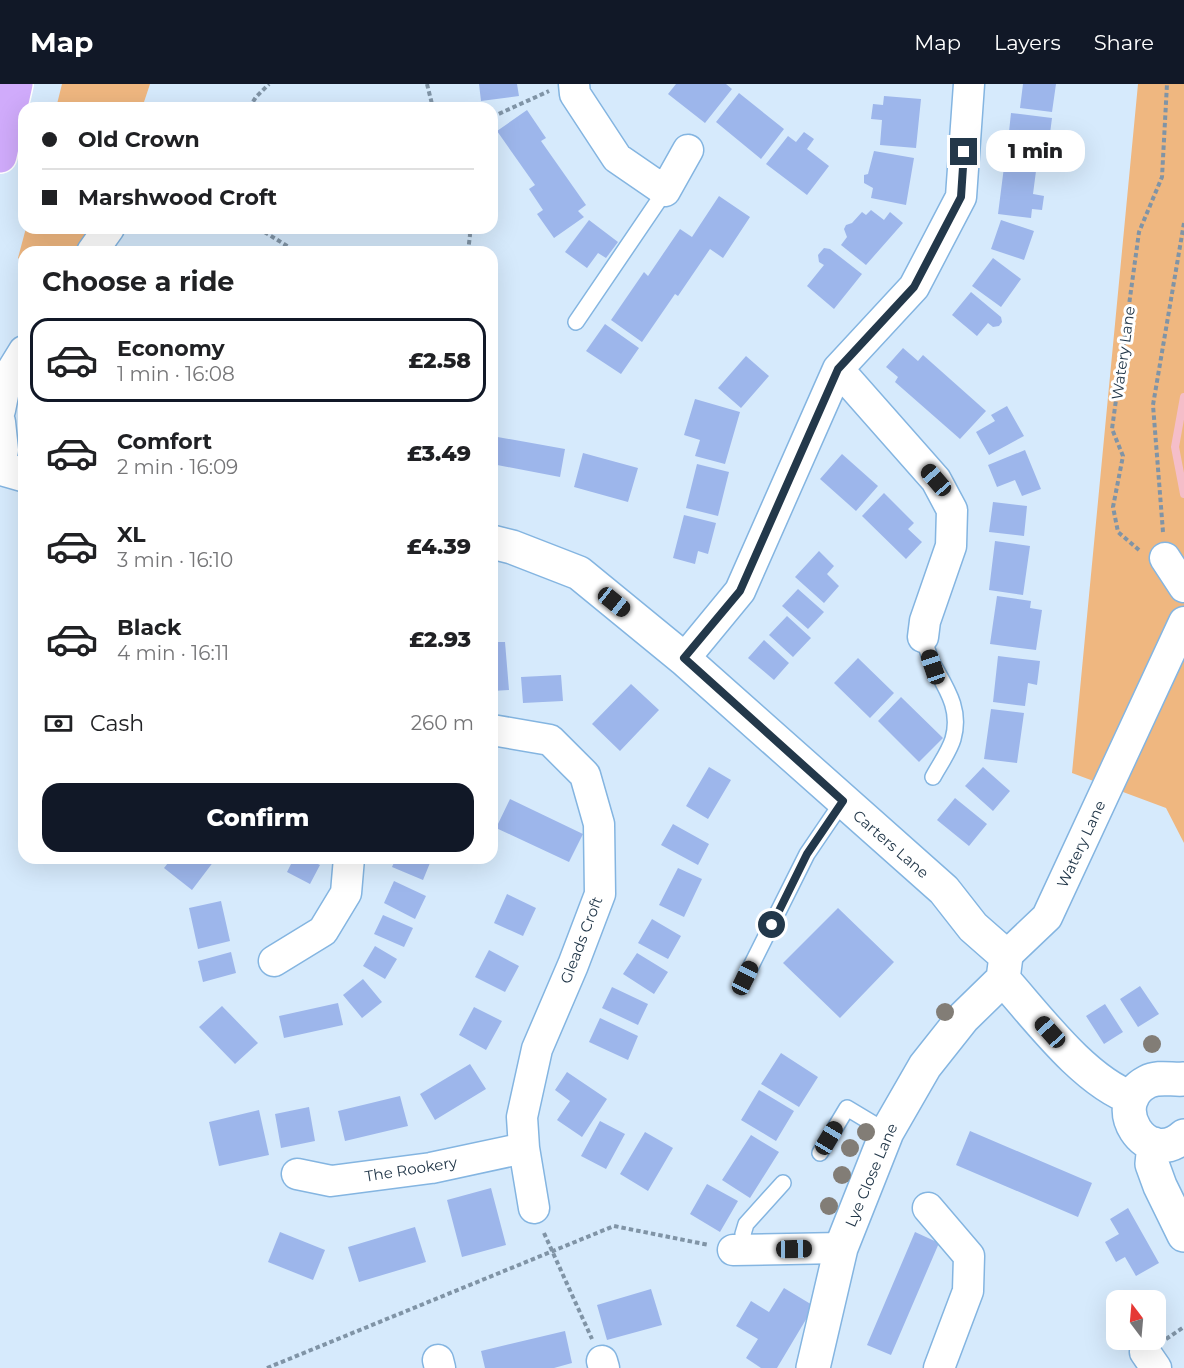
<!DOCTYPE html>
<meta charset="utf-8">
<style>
:root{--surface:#fff;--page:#f6f6f6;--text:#202124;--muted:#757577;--line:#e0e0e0;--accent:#111827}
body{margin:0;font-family:Montserrat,sans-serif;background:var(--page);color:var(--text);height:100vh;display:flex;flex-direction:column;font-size:22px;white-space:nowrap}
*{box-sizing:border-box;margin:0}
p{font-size:20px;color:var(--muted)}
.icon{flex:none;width:33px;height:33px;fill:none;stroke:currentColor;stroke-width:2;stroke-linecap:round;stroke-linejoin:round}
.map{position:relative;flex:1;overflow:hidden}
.sheet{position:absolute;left:18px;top:162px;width:480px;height:618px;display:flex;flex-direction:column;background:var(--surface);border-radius:18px;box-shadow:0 6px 24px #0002}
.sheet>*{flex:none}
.top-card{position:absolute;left:18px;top:18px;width:480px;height:132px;border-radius:18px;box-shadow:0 6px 24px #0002;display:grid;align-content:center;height:132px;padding:0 24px;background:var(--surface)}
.needle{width:39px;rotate:344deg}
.fabs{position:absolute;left:1106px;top:1206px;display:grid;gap:12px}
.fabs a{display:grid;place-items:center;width:60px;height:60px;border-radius:12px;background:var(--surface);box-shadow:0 6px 24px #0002;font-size:30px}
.end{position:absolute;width:27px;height:27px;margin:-14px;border:8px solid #23384a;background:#fff;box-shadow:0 0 0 3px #fff}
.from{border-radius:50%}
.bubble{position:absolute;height:42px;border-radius:18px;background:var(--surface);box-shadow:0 6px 24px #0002;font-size:20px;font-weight:800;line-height:42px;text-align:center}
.car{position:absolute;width:18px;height:36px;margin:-18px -9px;border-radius:8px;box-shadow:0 0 4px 2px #0007;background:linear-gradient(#222 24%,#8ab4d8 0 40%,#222 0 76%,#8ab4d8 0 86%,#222 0)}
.top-card b{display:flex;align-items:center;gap:21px;height:57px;font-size:22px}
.top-card b+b{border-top:2px solid var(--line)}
.top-card i{width:15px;height:15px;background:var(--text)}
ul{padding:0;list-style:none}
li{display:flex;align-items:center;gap:18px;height:84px;margin:0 12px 9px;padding:0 12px;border:3px solid transparent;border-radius:18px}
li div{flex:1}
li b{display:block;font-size:22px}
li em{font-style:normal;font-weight:800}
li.selected{border-color:var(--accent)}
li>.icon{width:54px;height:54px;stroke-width:1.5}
h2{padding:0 24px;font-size:27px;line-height:72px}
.pay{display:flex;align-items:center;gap:15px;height:66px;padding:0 24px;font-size:22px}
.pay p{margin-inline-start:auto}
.primary-button{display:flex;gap:12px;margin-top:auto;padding:12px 24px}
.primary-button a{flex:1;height:69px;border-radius:18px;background:var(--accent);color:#fff;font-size:24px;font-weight:800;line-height:69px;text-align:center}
header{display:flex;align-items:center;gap:36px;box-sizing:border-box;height:84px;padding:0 30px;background:var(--accent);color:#fff}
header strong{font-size:28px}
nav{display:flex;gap:33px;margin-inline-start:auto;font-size:21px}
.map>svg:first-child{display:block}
</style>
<header>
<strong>Map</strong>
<nav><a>Map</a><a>Layers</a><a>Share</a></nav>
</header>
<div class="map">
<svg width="1184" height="1284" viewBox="0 0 1184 1284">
<rect width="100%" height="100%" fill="#d6eafc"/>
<path fill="#efb780" d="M 62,0 L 150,0 L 142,24 L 56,24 Z
M 1138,0 L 1184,0 L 1184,759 L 1166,724 L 1072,689 Z
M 26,144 L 92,144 L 76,168 L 24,168 L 24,178 L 18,174 Z"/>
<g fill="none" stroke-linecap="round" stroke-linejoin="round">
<path stroke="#f5bec9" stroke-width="8" d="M 1184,313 L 1175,363 L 1184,410"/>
</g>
<path fill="#9db6eb" d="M 479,0 L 517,0 L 519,12 L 481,17 Z
M 676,0 L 726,0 L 732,5 L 705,39 L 668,10 Z
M 1023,0 L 1056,0 L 1052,28 L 1020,24 Z
M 739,9 L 784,45 L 761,75 L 716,38 Z
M 884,12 L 921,15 L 916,64 L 880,61 L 882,36 L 871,35 L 873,20 L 883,21 Z
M 527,26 L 546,54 L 541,57 L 586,121 L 578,127 L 584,133 L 554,154 L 537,130 L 543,126 L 529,105 L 535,101 L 497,47 Z
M 1011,29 L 1052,34 L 1049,57 L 1063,59 L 1061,73 L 1051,72 L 1050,81 L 1006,76 Z
M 804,48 L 814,55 L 807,65 L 829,82 L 807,111 L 766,80 L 788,52 L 796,58 Z
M 874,67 L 914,74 L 906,121 L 871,114 L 873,104 L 864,99 L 864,91 L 868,90 Z
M 1004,83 L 1036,87 L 1033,110 L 1044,112 L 1042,126 L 1032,125 L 1031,134 L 998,130 Z
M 719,112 L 750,133 L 723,174 L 710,165 L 678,212 L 675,210 L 642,258 L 611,236 L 644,188 L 648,192 L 680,145 L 692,153 Z
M 871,126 L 884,136 L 890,128 L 903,139 L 866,181 L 841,161 L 847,153 L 844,145 L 846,141 L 852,139 L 862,128 L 866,131 Z
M 589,136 L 618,158 L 606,174 L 598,169 L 587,184 L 565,168 Z
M 1001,136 L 1034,147 L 1024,176 L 991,165 Z
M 824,164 L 830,165 L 862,190 L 834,225 L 807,202 L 824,181 L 819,178 L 818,171 Z
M 993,174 L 1021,195 L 1001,223 L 972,202 Z
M 971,208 L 1001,233 L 1002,238 L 999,242 L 993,243 L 988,239 L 977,252 L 952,231 Z
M 605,240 L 639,264 L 621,290 L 586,267 Z
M 903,264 L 918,277 L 923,271 L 986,327 L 960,355 L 895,298 L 898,293 L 886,283 Z
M 746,272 L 769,292 L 741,324 L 718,304 Z
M 695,315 L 740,328 L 725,380 L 695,372 L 700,356 L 684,351 Z
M 1007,322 L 1024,352 L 989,371 L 976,348 L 995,337 L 991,331 Z
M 492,352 L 565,365 L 560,393 L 492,380 Z
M 1025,366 L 1041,405 L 1022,412 L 1015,396 L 997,403 L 988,381 Z
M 583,369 L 638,384 L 628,418 L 574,403 Z
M 842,370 L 878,402 L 856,427 L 820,395 Z
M 697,380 L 729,388 L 718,432 L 686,424 Z
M 884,409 L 914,439 L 908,445 L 922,458 L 906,475 L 862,432 Z
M 993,418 L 1027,422 L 1024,452 L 989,448 Z
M 684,431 L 716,439 L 708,470 L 698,467 L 695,480 L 673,474 Z
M 995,457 L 1030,462 L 1023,511 L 989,506 Z
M 819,467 L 834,482 L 827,490 L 839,502 L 824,519 L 795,493 Z
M 798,505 L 824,528 L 808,545 L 782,522 Z
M 997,512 L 1031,517 L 1030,524 L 1042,526 L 1036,566 L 990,560 Z
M 787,532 L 811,554 L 793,573 L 769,551 Z
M 764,556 L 789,579 L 774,596 L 748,574 Z
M 492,558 L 505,558 L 509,606 L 492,607 Z
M 998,572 L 1040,577 L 1037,601 L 1028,599 L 1025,622 L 993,618 Z
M 858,574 L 894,609 L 870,634 L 834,599 Z
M 561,591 L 563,617 L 523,619 L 521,593 Z
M 631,600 L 659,626 L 620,667 L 592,640 Z
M 901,613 L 943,654 L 919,678 L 878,637 Z
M 991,625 L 1024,629 L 1017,679 L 984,675 Z
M 709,683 L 731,696 L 708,735 L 686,722 Z
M 983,683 L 1010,707 L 993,727 L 965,702 Z
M 955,714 L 987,740 L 969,762 L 937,736 Z
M 510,715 L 583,750 L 569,778 L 496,744 Z
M 673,740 L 709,760 L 698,781 L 661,761 Z
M 172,774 L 211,774 L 214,777 L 192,806 L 164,784 Z
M 294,774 L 306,774 L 320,781 L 310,800 L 287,788 Z
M 396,774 L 432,774 L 423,796 L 392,783 Z
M 678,784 L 702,795 L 684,833 L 659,821 Z
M 394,797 L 426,812 L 415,835 L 384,819 Z
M 507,810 L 536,824 L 523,852 L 494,839 Z
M 221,817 L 230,857 L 198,865 L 189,824 Z
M 838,824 L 894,878 L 840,934 L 783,879 Z
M 383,831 L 413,844 L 404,863 L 374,850 Z
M 652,835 L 681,852 L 668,875 L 638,859 Z
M 375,862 L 397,875 L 385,895 L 363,882 Z
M 489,866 L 519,882 L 505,908 L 475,893 Z
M 231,868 L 236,889 L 203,898 L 198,877 Z
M 637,869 L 668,888 L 654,910 L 623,890 Z
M 363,895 L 382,918 L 362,934 L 343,911 Z
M 1140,902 L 1159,930 L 1138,943 L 1120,915 Z
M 612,903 L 648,920 L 638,941 L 602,924 Z
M 338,919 L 343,941 L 284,954 L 279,932 Z
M 1105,920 L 1123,948 L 1104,960 L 1086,932 Z
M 222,922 L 258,959 L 235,980 L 199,943 Z
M 474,923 L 502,937 L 486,966 L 459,951 Z
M 600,934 L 638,952 L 628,976 L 589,958 Z
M 781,969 L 818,993 L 799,1023 L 761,1000 Z
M 470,980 L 486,1005 L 435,1036 L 420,1010 Z
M 567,988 L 607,1015 L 582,1053 L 557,1036 L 570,1017 L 555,1006 Z
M 759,1006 L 794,1027 L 776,1057 L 741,1036 Z
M 400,1012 L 408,1042 L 345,1057 L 338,1027 Z
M 309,1023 L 315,1057 L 281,1064 L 275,1030 Z
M 259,1026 L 269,1071 L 219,1082 L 209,1038 Z
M 600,1037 L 625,1050 L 606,1085 L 581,1072 Z
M 970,1047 L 1092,1099 L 1078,1133 L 956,1081 Z
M 645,1048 L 673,1064 L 648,1107 L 620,1090 Z
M 751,1051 L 779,1068 L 750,1114 L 722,1096 Z
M 707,1100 L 738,1117 L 720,1148 L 690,1130 Z
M 491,1104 L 506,1161 L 462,1173 L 447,1116 Z
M 1128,1124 L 1159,1179 L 1136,1192 L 1125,1173 L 1116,1178 L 1105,1158 L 1119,1150 L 1110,1135 Z
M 415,1143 L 426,1178 L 359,1198 L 348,1163 Z
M 280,1148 L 325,1166 L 313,1196 L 268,1178 Z
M 915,1148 L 939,1159 L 891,1271 L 867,1261 Z
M 784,1204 L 814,1222 L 777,1284 L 761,1284 L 746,1274 L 758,1255 L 736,1242 L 751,1217 L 769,1228 Z
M 651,1205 L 662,1241 L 607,1256 L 597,1221 Z
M 565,1247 L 572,1279 L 554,1284 L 485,1284 L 481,1267 Z"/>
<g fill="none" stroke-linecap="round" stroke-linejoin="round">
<g stroke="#84b5e1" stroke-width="18">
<path id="service" d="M 576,238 L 665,107
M 923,553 C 927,563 929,575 935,584 C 948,607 961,627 953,655 C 949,668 940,680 933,693
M 745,894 L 807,770 L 843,717
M 820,1069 L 847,1024 L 887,1048
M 747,1166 L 743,1150 L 746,1140 L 783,1099"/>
</g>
<g stroke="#84b5e1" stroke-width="33">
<path id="minor" d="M 574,0 L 575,10 L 617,74 L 665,107 L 688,66
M 92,168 L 109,144
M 838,285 L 936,396 L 952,426 L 951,462 L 925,537 L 923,553
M 0,326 L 6,296 L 24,267
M 0,338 L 3,366 L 0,380
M 1165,474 L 1184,503
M 684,575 L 740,507 L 838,285 L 914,203 L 961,113 L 969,0
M 492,646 L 550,656 L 585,691 L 599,740 L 600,810 L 573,881 L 537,965 L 522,1033 L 524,1064 L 534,1124
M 1006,872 L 1047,833 L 1184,538
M 274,877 L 323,847 L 346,809 L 349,774
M 297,1090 L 331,1097 L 431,1084 L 524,1064
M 928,1124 L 969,1172 L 968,1207 L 939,1284
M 733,1166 L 841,1164
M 1145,1268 L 1156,1284
M 438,1276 L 440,1284
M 602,1277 L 604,1284"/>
</g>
<g stroke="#84b5e1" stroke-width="36">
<path id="tertiary" d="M 0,384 L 24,391
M 492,458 L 512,463 L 579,489 L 684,575 L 944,806 L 973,843 L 1006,872 L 1003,895
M 1003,895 C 1037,933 1084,997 1132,1014
M 1184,995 C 1172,996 1158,992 1147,998 C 1105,1020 1146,1086 1184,1052
M 1154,1060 L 1152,1080 L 1160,1102 L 1184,1151
M 813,1284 L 841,1164 L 887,1048 L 925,982 L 963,934 L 1003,895"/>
</g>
<g stroke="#fff" stroke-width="36">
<path id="motorway" d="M 0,72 L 16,0"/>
</g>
<path stroke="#8094a6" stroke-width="4" stroke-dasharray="4.5 3" stroke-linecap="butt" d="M 427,0 L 433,24
M 249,24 L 256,13 L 269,0
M 492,33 L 549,7
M 258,144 L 297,168
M 468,168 L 470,151 L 469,144
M 1163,448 L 1153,321 L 1184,139
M 1139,466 L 1118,448 L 1113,423 L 1123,372 L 1112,345 L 1139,148 L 1162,93 L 1167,0
M 544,1149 L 592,1255
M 1166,1255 L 1184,1243
M 267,1284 L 614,1142 L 709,1161"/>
<use href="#service" stroke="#fff" stroke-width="15"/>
<use href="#minor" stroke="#fff" stroke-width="30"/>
<use href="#tertiary" stroke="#fff" stroke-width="33"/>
<use href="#motorway" stroke="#d0abfb" stroke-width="33"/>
</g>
<g fill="#827d76">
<circle cx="945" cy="928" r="9"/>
<circle cx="1152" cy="960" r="9"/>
<circle cx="866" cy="1048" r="9"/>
<circle cx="850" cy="1064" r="9"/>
<circle cx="842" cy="1091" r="9"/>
<circle cx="829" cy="1122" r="9"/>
</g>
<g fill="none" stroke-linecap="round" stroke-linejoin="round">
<path stroke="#23384a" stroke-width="8" d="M 772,841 L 807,770 L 843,717 L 684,574 L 740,507 L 838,285 L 914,203 L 961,113 L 964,68"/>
</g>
<g text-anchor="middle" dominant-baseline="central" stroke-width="6" stroke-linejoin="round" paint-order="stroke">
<g font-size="15" fill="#23384a" stroke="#fff">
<text transform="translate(1123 269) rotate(-82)">Watery Lane</text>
<text transform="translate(891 760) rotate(41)">Carters Lane</text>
<text transform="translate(1081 760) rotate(-65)">Watery Lane</text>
<text transform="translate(581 856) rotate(-69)">Gleads Croft</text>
<text transform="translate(411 1085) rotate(-9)">The Rookery</text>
<text transform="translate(871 1091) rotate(-67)">Lye Close Lane</text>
</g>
</g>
</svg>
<div class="fabs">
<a><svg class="needle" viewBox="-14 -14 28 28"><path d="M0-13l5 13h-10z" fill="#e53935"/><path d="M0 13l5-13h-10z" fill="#757577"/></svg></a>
</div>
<i class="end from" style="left:772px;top:841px"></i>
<i class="end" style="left:964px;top:68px"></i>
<div class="bubble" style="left:986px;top:46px;width:99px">1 min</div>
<i class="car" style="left:936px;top:396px;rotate:319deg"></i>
<i class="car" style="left:614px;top:518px;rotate:129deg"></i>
<i class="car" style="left:933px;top:583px;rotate:341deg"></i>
<i class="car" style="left:745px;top:894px;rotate:26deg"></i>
<i class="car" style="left:1050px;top:948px;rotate:318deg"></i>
<i class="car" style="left:829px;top:1054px;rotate:31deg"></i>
<i class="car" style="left:794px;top:1165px;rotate:89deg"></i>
<div class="top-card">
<b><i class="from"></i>Old Crown</b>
<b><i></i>Marshwood Croft</b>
</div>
<section class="sheet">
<h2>Choose a ride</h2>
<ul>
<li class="selected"><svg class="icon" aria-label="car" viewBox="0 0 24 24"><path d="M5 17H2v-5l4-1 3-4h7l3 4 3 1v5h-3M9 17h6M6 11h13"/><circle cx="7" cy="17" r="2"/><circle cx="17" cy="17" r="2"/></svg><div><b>Economy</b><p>1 min · 16:08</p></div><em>£2.58</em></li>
<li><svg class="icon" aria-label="car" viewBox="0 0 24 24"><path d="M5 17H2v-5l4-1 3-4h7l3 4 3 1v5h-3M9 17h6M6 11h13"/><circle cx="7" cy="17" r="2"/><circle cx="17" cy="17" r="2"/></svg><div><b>Comfort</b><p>2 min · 16:09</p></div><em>£3.49</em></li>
<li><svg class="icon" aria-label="car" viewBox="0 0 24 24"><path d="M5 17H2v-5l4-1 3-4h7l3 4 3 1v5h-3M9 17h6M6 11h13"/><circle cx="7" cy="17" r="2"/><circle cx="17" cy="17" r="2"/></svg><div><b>XL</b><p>3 min · 16:10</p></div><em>£4.39</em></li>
<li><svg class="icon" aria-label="car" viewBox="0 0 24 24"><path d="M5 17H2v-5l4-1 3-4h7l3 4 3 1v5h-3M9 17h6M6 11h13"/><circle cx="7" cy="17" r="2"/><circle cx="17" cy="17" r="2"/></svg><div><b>Black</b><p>4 min · 16:11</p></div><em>£2.93</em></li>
</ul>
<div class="pay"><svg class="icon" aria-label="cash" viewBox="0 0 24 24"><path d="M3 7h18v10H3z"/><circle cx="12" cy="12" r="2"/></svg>Cash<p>260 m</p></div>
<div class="primary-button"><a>Confirm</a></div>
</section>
</div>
